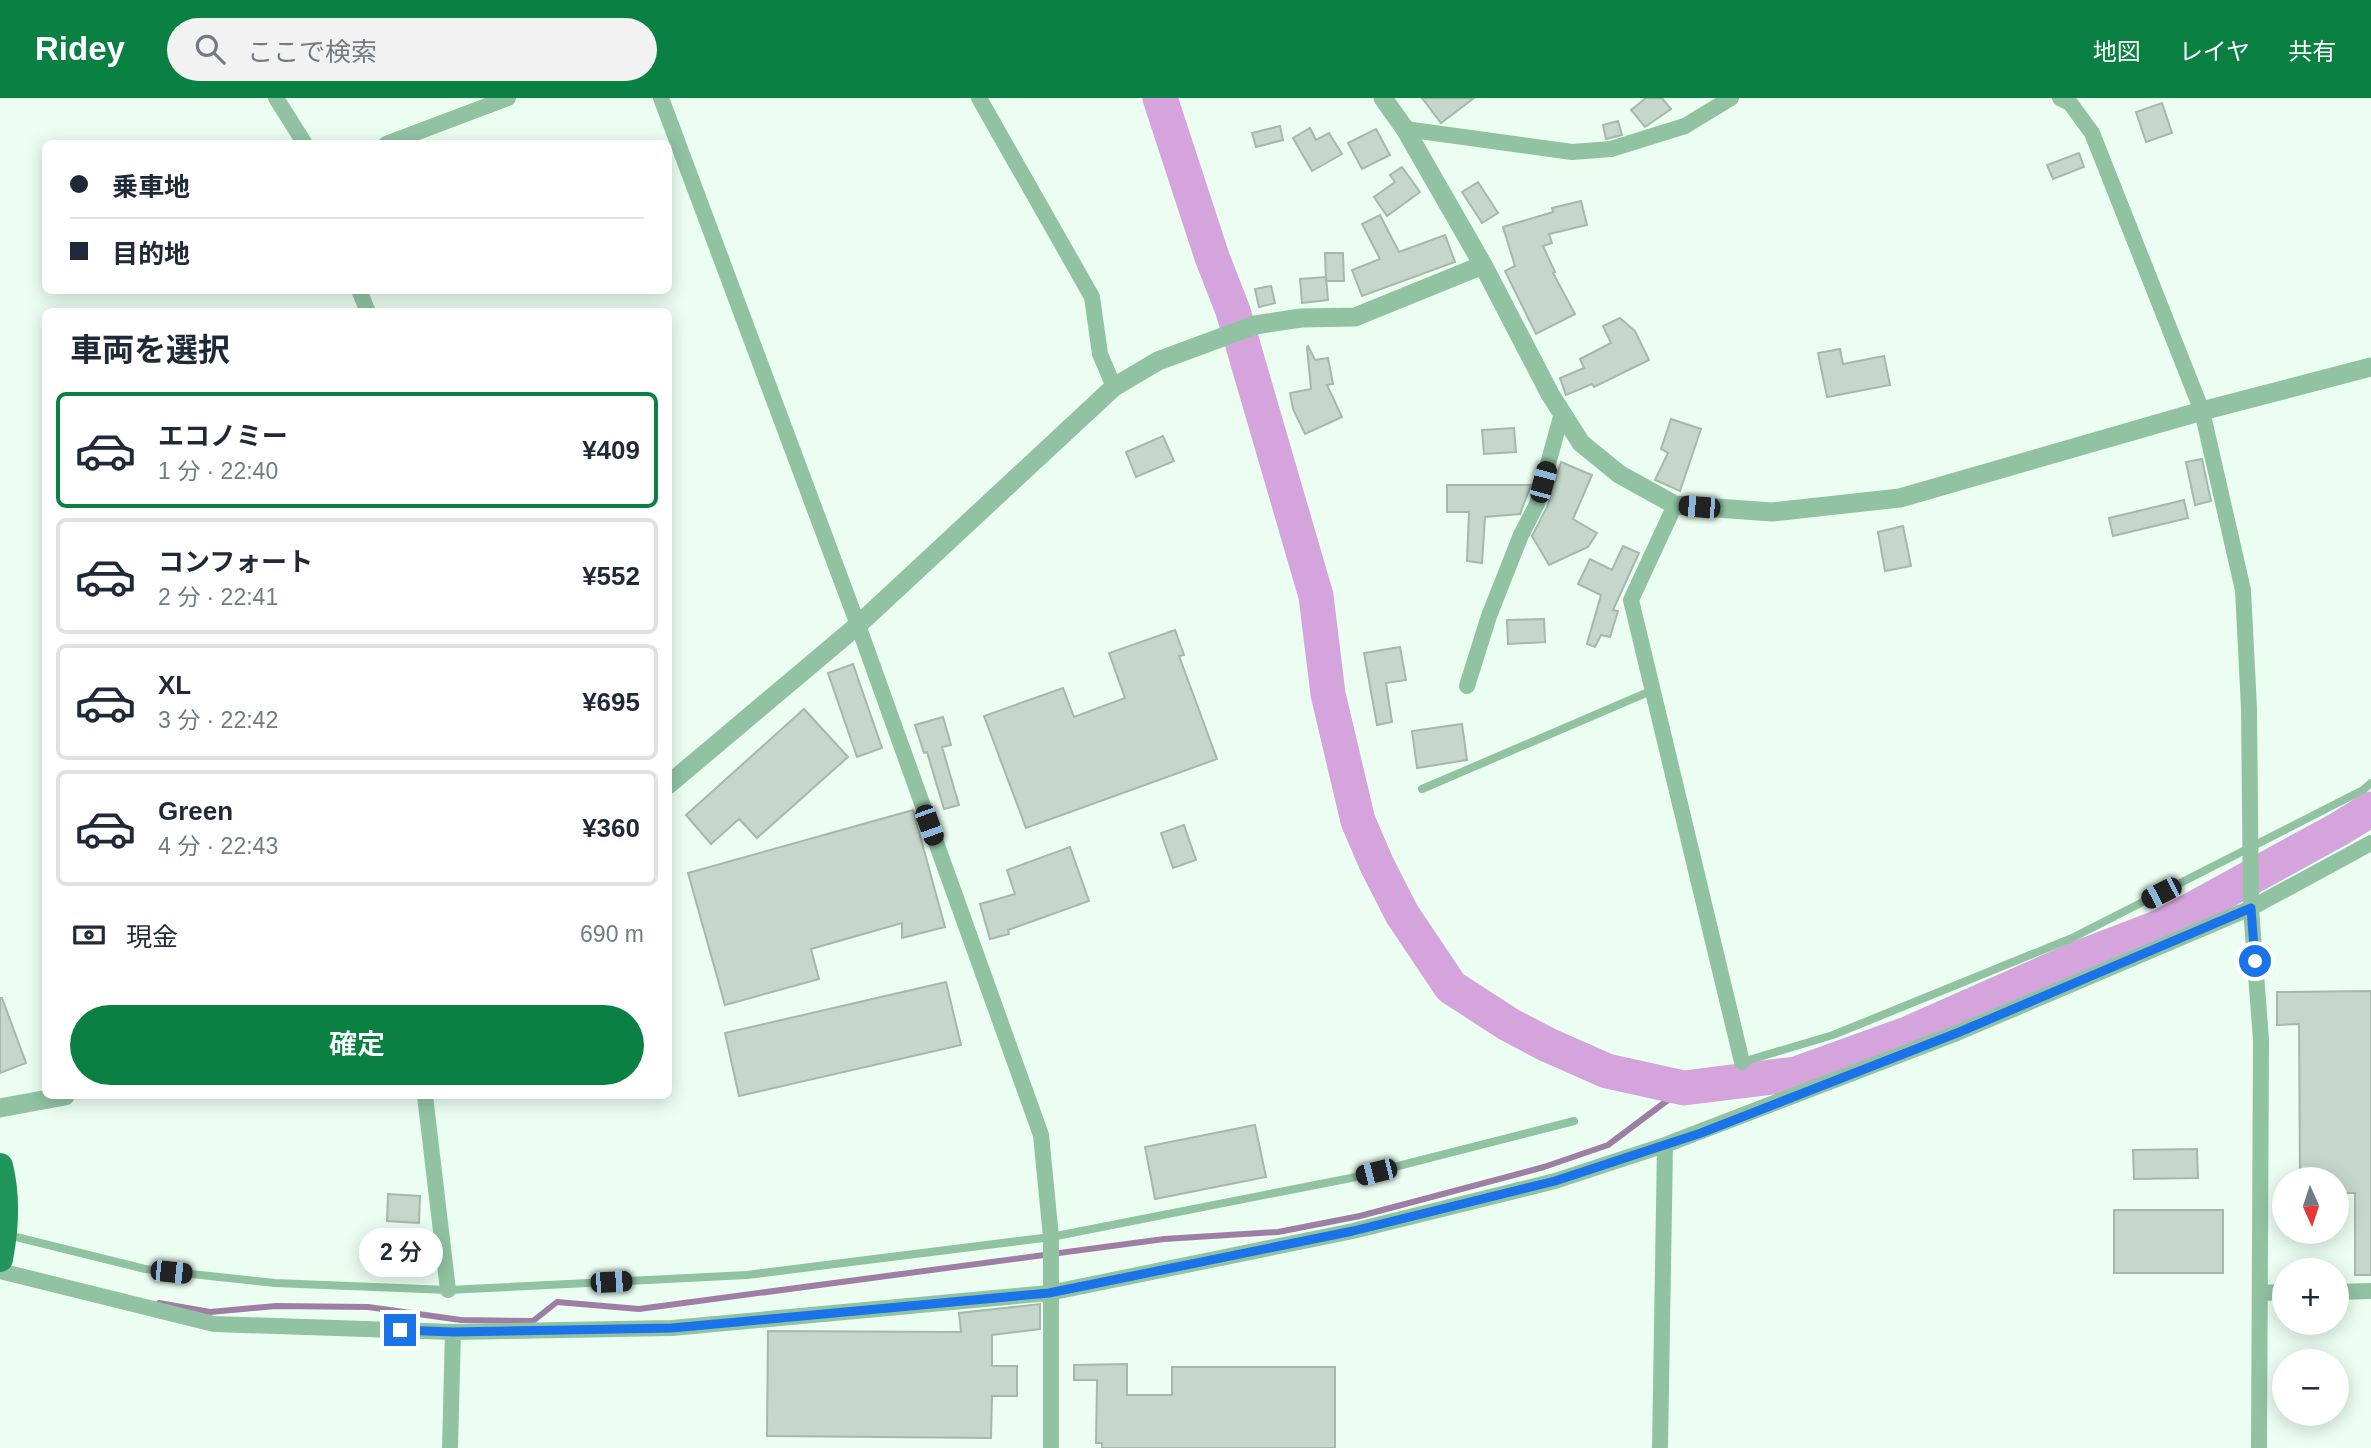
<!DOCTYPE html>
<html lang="ja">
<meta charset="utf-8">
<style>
:root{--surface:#fff;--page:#f2f2f3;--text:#1f2937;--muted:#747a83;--line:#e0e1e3;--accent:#0b8043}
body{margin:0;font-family:Helvetica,"Noto Sans JP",sans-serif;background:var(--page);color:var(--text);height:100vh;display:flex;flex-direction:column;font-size:26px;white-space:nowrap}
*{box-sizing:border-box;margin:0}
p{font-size:23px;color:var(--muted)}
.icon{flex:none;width:38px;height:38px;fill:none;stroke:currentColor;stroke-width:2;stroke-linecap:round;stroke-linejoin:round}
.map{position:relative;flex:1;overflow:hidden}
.drawer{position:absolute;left:42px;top:210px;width:630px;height:791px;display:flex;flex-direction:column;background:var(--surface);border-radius:10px;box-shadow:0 4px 18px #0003}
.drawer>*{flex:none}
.hud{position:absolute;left:42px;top:42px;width:630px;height:154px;border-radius:10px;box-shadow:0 4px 18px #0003;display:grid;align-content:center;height:154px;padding:0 28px;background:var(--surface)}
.needle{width:46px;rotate:177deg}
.buttons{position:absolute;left:2272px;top:1069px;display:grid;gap:14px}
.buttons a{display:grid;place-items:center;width:77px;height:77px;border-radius:50%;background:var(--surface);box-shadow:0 4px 18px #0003;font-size:35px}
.end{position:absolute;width:32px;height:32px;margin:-16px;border:9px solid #1a73e8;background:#fff;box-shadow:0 0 0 4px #fff}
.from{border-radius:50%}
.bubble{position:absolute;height:49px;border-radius:24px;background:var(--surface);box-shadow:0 4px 18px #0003;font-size:23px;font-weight:600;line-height:49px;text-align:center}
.car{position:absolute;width:21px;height:42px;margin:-21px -10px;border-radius:9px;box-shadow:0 0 5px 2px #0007;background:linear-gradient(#222 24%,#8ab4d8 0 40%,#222 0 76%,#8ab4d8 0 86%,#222 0)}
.hud b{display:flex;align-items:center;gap:24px;height:66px;font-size:26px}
.hud b+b{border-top:2px solid var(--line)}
.hud i{width:18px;height:18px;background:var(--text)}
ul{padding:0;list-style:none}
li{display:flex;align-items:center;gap:21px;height:116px;margin:0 14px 10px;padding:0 14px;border:4px solid var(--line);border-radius:10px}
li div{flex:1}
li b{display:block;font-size:26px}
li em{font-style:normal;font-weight:600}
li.on{border-color:var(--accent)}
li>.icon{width:63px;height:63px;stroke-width:1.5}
h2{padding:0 28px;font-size:32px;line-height:84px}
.pay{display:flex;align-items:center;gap:18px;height:77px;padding:0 28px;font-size:26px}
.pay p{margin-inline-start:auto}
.cta{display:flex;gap:14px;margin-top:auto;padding:14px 28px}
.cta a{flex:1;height:80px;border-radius:42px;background:var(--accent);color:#fff;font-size:28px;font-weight:600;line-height:80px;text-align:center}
header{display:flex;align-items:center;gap:42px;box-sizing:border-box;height:98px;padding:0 35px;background:var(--accent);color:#fff}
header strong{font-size:33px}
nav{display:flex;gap:38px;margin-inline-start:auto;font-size:24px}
.search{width:490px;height:63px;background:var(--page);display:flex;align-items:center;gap:18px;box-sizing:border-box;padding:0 24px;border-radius:38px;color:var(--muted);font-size:26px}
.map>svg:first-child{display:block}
</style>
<header>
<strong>Ridey</strong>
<div class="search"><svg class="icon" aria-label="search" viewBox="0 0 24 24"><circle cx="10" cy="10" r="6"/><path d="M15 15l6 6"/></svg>ここで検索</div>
<nav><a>地図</a><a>レイヤ</a><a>共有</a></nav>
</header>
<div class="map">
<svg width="2371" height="1350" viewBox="0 0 2371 1350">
<rect width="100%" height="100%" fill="#ebfef1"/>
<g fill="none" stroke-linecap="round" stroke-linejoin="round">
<path stroke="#9f7ea5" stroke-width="6" d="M 159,1205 L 210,1214 L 276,1208 L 368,1209 L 461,1222 L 533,1223 L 557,1204 L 639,1211 L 1164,1141 L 1278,1134 L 1360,1118 L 1544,1069 L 1608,1047 L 1684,990"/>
<path stroke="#d6a4dd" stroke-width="35" d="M 1160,0 L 1212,159 L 1233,213 L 1316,498 L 1328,596 L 1358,723 L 1377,767 L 1402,816 L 1451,889 L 1508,926 L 1548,947 L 1607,973 L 1684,990 L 1796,976 L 1907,936 L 2081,859 L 2162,828 L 2339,731 L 2371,711"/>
</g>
<path fill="#c5d7ca" stroke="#a6b8ac" stroke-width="2" d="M 1422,0 L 1474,0 L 1441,25 Z
M 1646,0 L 1662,0 L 1671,11 L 1645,29 L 1631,12 Z
M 2162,5 L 2172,35 L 2146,44 L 2136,14 Z
M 1618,23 L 1622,37 L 1606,41 L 1603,27 Z
M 1280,28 L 1283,42 L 1256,49 L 1252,35 Z
M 1310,30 L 1316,42 L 1329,35 L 1342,56 L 1312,73 L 1293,40 Z
M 1376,31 L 1390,57 L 1362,71 L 1348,45 Z
M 2079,55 L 2084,69 L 2053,81 L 2047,67 Z
M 1402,69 L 1420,94 L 1387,118 L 1374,99 L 1395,84 L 1390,77 Z
M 1478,84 L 1498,115 L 1482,125 L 1462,94 Z
M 1581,103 L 1587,127 L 1549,136 L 1552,145 L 1543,148 L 1555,174 L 1553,175 L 1575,216 L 1536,236 L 1505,173 L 1515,168 L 1503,129 L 1553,114 L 1552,110 Z
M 1380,117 L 1399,154 L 1445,137 L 1455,164 L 1362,198 L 1352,172 L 1380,161 L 1362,126 Z
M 1325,155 L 1343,155 L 1344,183 L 1326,183 Z
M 1326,179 L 1328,202 L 1302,205 L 1300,181 Z
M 1271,188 L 1275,205 L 1259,209 L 1255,191 Z
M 1620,220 L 1635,233 L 1649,262 L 1594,289 L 1592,286 L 1566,297 L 1560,280 L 1584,270 L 1580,261 L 1611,245 L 1603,228 Z
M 1308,248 L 1315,262 L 1328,260 L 1333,286 L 1327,287 L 1342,319 L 1305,336 L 1293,311 L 1290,295 L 1311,291 L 1307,249 Z
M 1840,251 L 1843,266 L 1884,258 L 1890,287 L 1827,299 L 1818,255 Z
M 1671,321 L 1701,331 L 1680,393 L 1655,382 L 1668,355 L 1661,351 Z
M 1514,330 L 1516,354 L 1484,356 L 1482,332 Z
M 1163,338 L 1174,363 L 1136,379 L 1126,354 Z
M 2202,361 L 2211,403 L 2195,407 L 2186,364 Z
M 1561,364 L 1592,377 L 1573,421 L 1597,435 L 1588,449 L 1549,467 L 1532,438 L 1547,409 Z
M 1447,387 L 1531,387 L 1520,416 L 1485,419 L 1482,465 L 1467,463 L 1469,414 L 1447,414 Z
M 2184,402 L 2188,420 L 2113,438 L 2109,420 Z
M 1903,428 L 1911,468 L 1885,473 L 1878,434 Z
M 1623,448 L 1639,455 L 1613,512 L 1618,513 L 1610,539 L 1601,537 L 1595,549 L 1587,546 L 1601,497 L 1578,486 L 1590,461 L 1612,472 Z
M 1544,521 L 1545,544 L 1508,546 L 1507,522 Z
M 1175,532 L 1184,557 L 1179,558 L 1217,661 L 1026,730 L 984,618 L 1063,590 L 1074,619 L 1125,600 L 1109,555 Z
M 1400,549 L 1406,582 L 1386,585 L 1392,624 L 1377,627 L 1364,555 Z
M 853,566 L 882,650 L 857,659 L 828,575 Z
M 804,611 L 848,659 L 757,740 L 739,721 L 711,746 L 686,717 Z
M 943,619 L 951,647 L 942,649 L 959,707 L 944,711 L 927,654 L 924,655 L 915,627 Z
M 1462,626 L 1467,662 L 1417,670 L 1412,633 Z
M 913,712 L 945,829 L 902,840 L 902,825 L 811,851 L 819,881 L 725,907 L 688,775 Z
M 1184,727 L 1196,762 L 1173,770 L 1161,735 Z
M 1070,749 L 1089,803 L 1008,832 L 1009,836 L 990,841 L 980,806 L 1015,796 L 1007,772 Z
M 946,884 L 961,947 L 739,998 L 725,935 Z
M 2371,893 L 2371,1177 L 2355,1177 L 2355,1095 L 2336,1095 L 2336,1082 L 2300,1082 L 2299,926 L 2277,927 L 2277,894 Z
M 0,900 L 2,900 L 26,965 L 0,975 Z
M 1255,1027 L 1266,1079 L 1155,1101 L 1145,1049 Z
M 2197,1051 L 2198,1080 L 2134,1081 L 2133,1052 Z
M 388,1096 L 420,1098 L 419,1125 L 387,1123 Z
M 2114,1112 L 2223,1112 L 2223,1175 L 2114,1175 Z
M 1040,1206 L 1040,1231 L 992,1237 L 992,1268 L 1017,1268 L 1017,1298 L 992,1298 L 991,1340 L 767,1338 L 768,1233 L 961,1234 L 959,1215 Z
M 1127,1266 L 1127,1297 L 1172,1297 L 1172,1269 L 1335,1269 L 1335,1350 L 1102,1350 L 1102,1345 L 1096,1345 L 1097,1282 L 1074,1282 L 1074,1267 Z"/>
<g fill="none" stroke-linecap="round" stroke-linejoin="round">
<path stroke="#91c3a3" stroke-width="8" d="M 1422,691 L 1653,592
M 1742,964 L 1833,937 L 2072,840 L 2363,692 L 2371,685
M 8,1137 L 145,1171 L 275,1185 L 448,1192 L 747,1177 L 1051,1139 L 1351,1080 L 1574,1023"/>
<path stroke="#91c3a3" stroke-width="16" d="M 276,0 L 305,46
M 661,0 L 858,527 L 1041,1037 L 1051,1139 L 1051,1350
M 979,0 L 1092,199 L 1100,256 L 1114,289
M 2060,0 L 2070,5 L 2092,35 L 2202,313 L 2243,492 L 2249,610 L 2251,810 L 2261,942 L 2259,1350
M 1405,31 L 1572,54 L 1611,51 L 1685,28 L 1731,0
M 386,46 L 508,0
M 359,192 L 368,214
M 1675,407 L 1631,502 L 1742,964
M 1467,588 L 1489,518 L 1521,437 L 1537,406 L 1562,315
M 425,998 L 448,1192
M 0,1173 L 214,1226 L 453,1234 L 672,1230 L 1049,1195 L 1353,1133 L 1555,1083 L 1665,1047 L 1957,935 L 2251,810 L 2371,745
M 2336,1194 L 2371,1193
M 2261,1195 L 2284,1194
M 450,1350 L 453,1234
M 1660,1350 L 1665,1047"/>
<path stroke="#91c3a3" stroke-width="19" d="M 1383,0 L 1405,31 L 1483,167 L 1550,296 L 1581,345 L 1619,376 L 1675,407 L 1772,414 L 1900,400 L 2202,313 L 2371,269
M 668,687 L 858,527 L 1114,289 L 1158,263 L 1255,227 L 1301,220 L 1355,219 L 1483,167
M 0,1010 L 65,998"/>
<path stroke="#1f955c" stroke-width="26" d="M 0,1068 C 8,1100 6,1130 0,1161"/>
</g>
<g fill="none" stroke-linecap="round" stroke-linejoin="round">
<path stroke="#1a73e8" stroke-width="9" d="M 400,1232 L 453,1234 L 672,1230 L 1049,1195 L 1353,1133 L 1555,1083 L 1701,1035 L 1957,935 L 2251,810 L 2255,863"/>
</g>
</svg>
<div class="buttons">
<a><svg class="needle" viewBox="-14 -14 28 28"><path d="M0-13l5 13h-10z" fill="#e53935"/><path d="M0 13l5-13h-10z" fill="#747a83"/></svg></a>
<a>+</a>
<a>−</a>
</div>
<i class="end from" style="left:2255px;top:863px"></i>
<i class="end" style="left:400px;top:1232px"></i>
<div class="bubble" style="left:359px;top:1130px;width:84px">2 分</div>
<i class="car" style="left:1543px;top:384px;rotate:15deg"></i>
<i class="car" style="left:1699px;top:409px;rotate:275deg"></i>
<i class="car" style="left:929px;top:727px;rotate:160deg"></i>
<i class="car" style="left:2161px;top:795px;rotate:243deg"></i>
<i class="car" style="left:1376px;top:1074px;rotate:256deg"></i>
<i class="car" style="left:171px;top:1174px;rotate:96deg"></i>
<i class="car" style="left:611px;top:1184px;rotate:87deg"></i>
<div class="hud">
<b><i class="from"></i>乗車地</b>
<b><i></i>目的地</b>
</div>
<section class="drawer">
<h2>車両を選択</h2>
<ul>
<li class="on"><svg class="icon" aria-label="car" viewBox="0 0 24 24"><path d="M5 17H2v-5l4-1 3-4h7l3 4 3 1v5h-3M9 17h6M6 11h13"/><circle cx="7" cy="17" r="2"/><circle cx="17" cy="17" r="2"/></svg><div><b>エコノミー</b><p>1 分 · 22:40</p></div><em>¥409</em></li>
<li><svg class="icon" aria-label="car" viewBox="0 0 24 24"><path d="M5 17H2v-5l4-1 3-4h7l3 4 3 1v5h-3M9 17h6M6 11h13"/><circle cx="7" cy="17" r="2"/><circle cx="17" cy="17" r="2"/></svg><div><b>コンフォート</b><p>2 分 · 22:41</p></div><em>¥552</em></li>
<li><svg class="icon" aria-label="car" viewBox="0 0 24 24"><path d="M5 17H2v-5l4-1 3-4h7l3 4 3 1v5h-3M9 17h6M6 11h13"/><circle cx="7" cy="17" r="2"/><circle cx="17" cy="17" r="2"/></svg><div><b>XL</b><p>3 分 · 22:42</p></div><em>¥695</em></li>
<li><svg class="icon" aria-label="car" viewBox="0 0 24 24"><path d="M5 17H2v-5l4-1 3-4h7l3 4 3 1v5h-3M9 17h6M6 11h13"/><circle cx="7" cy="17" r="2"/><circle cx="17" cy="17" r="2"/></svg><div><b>Green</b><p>4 分 · 22:43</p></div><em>¥360</em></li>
</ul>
<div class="pay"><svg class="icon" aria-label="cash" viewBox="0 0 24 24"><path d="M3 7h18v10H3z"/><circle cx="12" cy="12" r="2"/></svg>現金<p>690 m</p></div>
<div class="cta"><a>確定</a></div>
</section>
</div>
